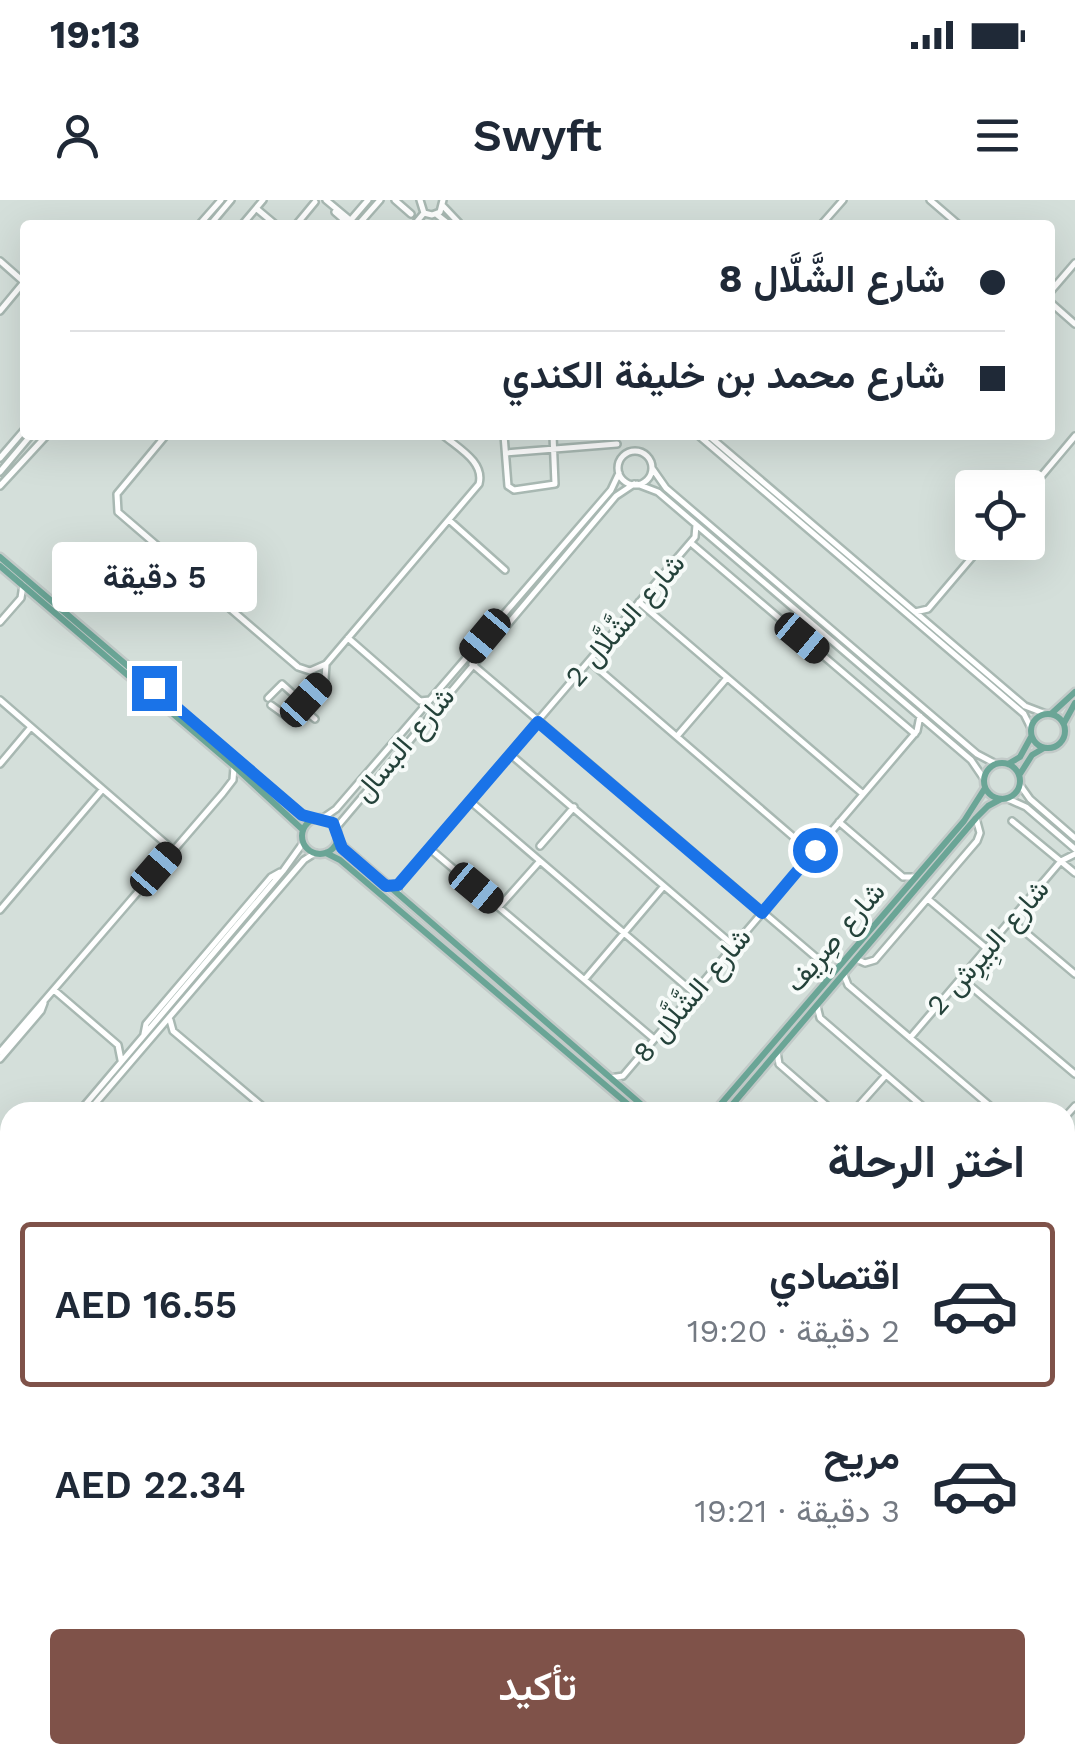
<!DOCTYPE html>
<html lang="ar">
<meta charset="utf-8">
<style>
:root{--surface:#fff;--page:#f6f6f7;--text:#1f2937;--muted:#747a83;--line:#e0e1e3;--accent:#7f5249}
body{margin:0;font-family:"Work Sans",Vazirmatn,sans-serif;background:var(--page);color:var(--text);direction:rtl;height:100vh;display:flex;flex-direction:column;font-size:38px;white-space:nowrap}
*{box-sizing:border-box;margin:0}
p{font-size:32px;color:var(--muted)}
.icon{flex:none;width:55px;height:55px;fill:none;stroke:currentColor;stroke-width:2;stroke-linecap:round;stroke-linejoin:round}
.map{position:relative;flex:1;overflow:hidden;direction:ltr}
.details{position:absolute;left:0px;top:902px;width:1075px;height:662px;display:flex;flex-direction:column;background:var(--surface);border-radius:30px 30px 0 0;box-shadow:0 10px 40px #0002;direction:rtl}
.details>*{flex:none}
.top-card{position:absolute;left:20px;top:20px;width:1035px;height:220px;border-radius:10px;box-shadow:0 10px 40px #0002;direction:rtl;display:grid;align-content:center;height:220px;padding:0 50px;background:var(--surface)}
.controls{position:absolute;left:955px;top:270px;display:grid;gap:20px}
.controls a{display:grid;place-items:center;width:90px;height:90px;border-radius:10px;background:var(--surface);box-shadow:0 10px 40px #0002;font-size:50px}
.end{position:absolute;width:45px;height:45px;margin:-22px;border:12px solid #1a73e8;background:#fff;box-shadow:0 0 0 5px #fff}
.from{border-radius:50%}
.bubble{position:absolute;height:70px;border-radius:10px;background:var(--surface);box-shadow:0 10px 40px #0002;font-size:32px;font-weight:600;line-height:70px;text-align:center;direction:rtl}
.car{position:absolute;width:30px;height:60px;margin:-30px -15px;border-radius:12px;box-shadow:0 0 8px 2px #0007;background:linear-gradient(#222 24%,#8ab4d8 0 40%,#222 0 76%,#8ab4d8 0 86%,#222 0)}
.top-card b{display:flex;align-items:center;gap:35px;height:95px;font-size:38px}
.top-card b+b{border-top:2px solid var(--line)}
.top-card i{width:25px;height:25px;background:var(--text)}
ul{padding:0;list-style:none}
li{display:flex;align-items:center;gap:30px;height:165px;margin:0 20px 15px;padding:0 30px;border:5px solid transparent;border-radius:10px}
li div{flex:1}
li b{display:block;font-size:38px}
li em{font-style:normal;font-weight:600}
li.active{border-color:var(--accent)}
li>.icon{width:90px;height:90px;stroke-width:1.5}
h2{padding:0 50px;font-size:45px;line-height:120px}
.button{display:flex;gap:20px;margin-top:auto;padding:20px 50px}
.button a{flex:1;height:115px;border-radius:10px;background:var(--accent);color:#fff;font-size:40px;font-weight:600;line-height:115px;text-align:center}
.status{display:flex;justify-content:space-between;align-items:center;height:70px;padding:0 50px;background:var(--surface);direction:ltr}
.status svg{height:28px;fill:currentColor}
header{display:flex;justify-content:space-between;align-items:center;height:130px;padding:0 50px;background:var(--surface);font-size:45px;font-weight:600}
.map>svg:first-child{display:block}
</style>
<div class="status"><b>19:13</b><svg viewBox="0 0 49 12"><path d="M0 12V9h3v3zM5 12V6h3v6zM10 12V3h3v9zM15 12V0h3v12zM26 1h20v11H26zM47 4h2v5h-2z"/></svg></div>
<header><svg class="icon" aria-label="menu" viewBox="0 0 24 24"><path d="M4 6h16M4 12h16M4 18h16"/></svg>Swyft<svg class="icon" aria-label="person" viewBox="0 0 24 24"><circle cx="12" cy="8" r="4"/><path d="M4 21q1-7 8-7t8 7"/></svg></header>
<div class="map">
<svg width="1075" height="1563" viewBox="0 0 1075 1563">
<rect width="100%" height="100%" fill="#e6efeb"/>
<path fill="#d4dfda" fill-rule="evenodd" d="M 0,0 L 1075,0 L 1075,1563 L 0,1563 ZM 25,25 L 1050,25 L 1050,235 L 25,235 ZM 972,288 L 1028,288 L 1028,342 L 972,342 ZM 10,912 L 1065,912 L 1065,1555 L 10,1555 Z"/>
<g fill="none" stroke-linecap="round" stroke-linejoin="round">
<g stroke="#a8b8b2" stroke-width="10">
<path id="minor" d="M 326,0 L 356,25
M 395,0 L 411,14
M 420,0 L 424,13
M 930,0 L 959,25
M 443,6 L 461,25
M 257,9 L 276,25
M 335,12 L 350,25
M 424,13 L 432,15 L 440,12 L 443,0
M 436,14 L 450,25
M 350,21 L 368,0
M 199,25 L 221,0
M 210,25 L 231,0
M 242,25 L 263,0
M 296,25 L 315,2
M 358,25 L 380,0
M 414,25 L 424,13
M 821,25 L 843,0
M 0,61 L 25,83
M 1050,92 L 1075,63
M 1050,102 L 1075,124
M 0,111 L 24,82
M 166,235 L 117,294 L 118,312 L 298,467 L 310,471 L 326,464 L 479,284 C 485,262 458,248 443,235
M 504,235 L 508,286 L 514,290 L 555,284 L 553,235
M 698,235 L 1024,514 L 1031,528
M 708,235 L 1025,506 L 1046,514
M618 268a17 17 0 1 1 34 0a17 17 0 1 1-34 0Z
M 506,253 L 617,244
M 0,258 L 25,229
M 652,268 L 666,288 L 977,554 L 996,564
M 0,272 L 31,235
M 637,284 L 658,292 L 971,560 L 984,579
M 0,286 L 47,235
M 1028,292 L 1075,236
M 449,320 L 505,370
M 691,343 L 915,534
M 639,402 L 863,594
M 915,412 L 928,409 L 985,342
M 0,422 L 21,398 L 23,385
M 348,438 L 420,501 L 430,500
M 589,461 L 812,653
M 472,464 L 825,765 L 830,777
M 268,498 L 282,484 L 301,501 L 306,501 L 325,479 L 326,464
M 0,500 L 173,650
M 271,505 L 289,518 L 302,508
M 302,508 L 315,519
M 678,535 L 727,478
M 510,554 L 734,746
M 0,564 L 31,527
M 1020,585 L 1030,599 L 1075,638
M 1008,599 L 1026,607 L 1075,649
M 470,601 L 694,793
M 323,618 L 336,609 L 611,290 L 619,273
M 1012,621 L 1075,673
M 839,622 L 903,677 L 915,677
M 336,628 L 616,296 L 634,284
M 540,646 L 574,607
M 429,648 L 654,839
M 398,692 L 398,685 L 429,648 L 695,337 L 696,325
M 928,699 L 986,748
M 499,707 L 540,661
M 0,710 L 102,590
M 1011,720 L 1075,774
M 856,759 L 865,763 L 875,760 L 977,641 L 980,633 L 976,618
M 844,775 L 848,785 L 997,912
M 961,778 L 1075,874
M 585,779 L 664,686
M 54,790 L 118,845 L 121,860
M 817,806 L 820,818 L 929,912
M 170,820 L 173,831 L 269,912
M 144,834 L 146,824 L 271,677 L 280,672
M 910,838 L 1061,661 L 1075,654
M 0,852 L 223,593 L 233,580 L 234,567
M 777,852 L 779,864 L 834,912
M 0,859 L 41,811 L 44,803
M 610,878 L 623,876 L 917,531 L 920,516
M 79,912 L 283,671 L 303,643
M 88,912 L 304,660 L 315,653
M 853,912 L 886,875
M 1065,917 L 1075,906
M 1065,971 L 1075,980
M 0,989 L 10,988
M 0,1015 L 10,1016
M 1065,1037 L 1075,1025
M 0,1158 L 10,1167
M 0,1213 L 10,1201
M 1065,1268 L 1075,1277
M 1065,1277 L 1075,1286
M 0,1312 L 10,1321
M 0,1323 L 10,1332
M 0,1382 L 10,1392
M 0,1463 L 10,1446
M 271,1555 L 281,1563
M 286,1555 L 295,1563
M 647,1555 L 657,1563
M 657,1555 L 666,1563
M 678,1555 L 688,1563
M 807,1563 L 813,1555
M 827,1563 L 834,1555"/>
</g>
<g stroke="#c2cac8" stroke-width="11">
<path id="major" d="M 0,357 L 300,613 L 313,619
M 0,366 L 234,566 L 303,630
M 1051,514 L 1075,492
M1031 531a17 17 0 1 1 34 0a17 17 0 1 1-34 0Z
M 1064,523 L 1075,503
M984 581a18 18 0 1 1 36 0a18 18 0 1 1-36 0Z
M 1008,564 L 1020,557 L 1031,537
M 1020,574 L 1032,555 L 1044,548
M302 636a18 18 0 1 1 36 0a18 18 0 1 1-36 0Z
M 337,641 L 650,912
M 326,653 L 340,660 L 637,912
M 714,912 L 964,621 L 985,588
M 726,912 L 976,618 L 988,606 L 1001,599
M 151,1563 L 158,1555
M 176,1563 L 183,1555"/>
</g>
<use href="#minor" stroke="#fff" stroke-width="5"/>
<use href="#major" stroke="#6aa596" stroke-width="6"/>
</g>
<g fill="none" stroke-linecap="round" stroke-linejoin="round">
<path stroke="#1a73e8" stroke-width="12" d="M 154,488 L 302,615 L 333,623 L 342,648 L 386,686 L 398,685 L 538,522 L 762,713 L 815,650"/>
</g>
<g text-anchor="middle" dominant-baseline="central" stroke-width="8" stroke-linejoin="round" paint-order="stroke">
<g font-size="28" fill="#24423a" stroke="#f7fbf9">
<text transform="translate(625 420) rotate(-49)">شارع الشَّلَّال 2</text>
<text transform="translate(404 544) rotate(-50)">شارع البسال</text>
<text transform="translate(835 737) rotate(-49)">شارع صِرِيف</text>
<text transform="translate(988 747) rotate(-49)">شارع البِيرِش 2</text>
<text transform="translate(692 795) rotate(-50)">شارع الشَّلَّال 8</text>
</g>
</g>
</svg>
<div class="controls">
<a><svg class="icon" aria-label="locate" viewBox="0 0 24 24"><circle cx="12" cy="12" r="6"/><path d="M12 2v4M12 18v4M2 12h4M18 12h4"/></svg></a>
</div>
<i class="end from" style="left:815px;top:650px"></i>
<i class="end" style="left:154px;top:488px"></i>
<div class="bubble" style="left:52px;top:342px;width:205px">5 دقيقة</div>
<i class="car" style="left:485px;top:436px;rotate:220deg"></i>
<i class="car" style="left:802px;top:438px;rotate:130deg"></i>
<i class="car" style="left:306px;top:500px;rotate:42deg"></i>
<i class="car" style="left:156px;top:669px;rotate:41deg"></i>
<i class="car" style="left:476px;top:688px;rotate:130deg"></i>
<div class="top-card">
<b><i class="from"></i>شارع الشَّلَّال 8</b>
<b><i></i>شارع محمد بن خليفة الكندي</b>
</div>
<section class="details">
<h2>اختر الرحلة</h2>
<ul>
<li class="active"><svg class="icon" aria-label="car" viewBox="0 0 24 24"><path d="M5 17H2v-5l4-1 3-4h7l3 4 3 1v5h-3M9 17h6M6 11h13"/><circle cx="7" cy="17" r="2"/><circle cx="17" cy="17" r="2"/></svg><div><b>اقتصادي</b><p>2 دقيقة · 19:20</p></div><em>AED 16.55</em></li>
<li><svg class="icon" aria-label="car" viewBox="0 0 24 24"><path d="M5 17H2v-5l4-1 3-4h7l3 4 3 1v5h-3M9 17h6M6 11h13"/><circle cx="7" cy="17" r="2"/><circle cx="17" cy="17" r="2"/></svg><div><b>مريح</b><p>3 دقيقة · 19:21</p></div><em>AED 22.34</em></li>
</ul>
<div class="button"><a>تأكيد</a></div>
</section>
</div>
